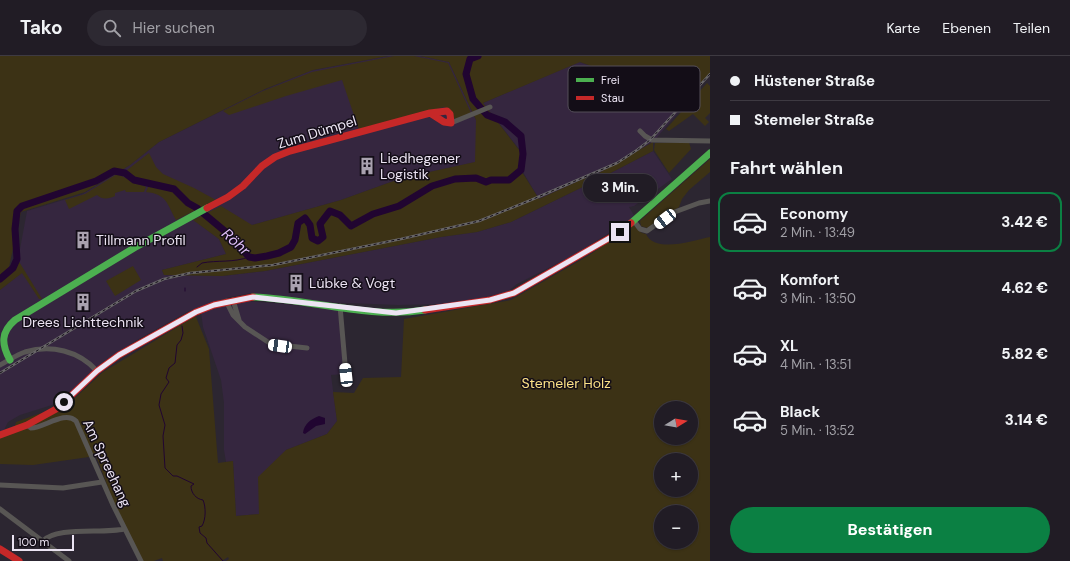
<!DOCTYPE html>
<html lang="de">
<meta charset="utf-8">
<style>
:root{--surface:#211c25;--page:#2d2932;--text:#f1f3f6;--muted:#a2a1a7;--line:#3e3a42;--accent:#0b8043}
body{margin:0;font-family:"DM Sans",sans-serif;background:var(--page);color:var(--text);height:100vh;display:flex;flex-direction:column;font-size:15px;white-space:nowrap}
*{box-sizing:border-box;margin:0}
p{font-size:13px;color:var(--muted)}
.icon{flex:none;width:22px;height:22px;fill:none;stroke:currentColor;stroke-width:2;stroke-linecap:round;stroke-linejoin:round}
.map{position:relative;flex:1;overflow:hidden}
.details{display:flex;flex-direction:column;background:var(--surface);width:360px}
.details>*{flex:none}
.guide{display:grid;align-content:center;height:88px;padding:0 20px;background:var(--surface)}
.needle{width:26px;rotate:79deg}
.buttons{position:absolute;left:654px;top:345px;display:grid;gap:8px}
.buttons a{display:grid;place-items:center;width:44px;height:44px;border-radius:50%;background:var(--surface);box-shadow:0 1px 3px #0004,0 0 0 1px var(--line);font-size:20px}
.scale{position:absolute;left:12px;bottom:10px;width:62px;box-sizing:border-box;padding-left:4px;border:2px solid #ece4f3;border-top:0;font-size:11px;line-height:14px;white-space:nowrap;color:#ece4f3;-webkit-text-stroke:3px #130d17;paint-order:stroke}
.end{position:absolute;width:18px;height:18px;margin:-9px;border:5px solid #ece4f3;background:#111;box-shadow:0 0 0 2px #111}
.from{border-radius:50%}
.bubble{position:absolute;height:28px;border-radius:14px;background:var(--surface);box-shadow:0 1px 3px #0004,0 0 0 1px var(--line);font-size:13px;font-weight:800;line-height:28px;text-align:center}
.car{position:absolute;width:12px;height:24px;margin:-12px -6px;border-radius:5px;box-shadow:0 0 3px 1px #0007;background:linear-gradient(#fff 24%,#345 0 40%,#fff 0 76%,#345 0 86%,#fff 0)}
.guide b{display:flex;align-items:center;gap:14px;height:38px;font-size:15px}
.guide b+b{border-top:1px solid var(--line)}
.guide i{width:10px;height:10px;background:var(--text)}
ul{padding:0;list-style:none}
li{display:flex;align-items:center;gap:12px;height:60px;margin:0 8px 6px;padding:0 12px;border:2px solid transparent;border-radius:12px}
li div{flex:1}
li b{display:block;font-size:15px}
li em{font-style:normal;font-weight:800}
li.selected{border-color:var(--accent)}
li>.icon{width:36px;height:36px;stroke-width:1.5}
h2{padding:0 20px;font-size:18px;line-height:48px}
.action{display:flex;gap:8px;margin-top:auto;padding:8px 20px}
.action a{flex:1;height:46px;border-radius:24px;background:var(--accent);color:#fff;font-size:16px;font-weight:800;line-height:46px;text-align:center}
header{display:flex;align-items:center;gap:24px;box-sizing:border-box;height:56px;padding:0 20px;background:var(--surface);border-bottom:1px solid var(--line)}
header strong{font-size:19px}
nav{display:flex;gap:22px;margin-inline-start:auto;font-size:14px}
.search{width:280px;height:36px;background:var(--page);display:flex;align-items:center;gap:10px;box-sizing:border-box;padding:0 14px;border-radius:22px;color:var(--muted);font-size:15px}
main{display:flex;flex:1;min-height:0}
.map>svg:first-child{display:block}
</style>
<header>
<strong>Tako</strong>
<div class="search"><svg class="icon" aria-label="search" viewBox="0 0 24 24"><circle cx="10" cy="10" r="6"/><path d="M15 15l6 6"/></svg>Hier suchen</div>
<nav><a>Karte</a><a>Ebenen</a><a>Teilen</a></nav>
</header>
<main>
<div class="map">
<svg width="710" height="505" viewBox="0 0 710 505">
<rect width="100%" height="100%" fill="#2c2631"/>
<path fill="#35263f" d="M 389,0 L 420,0 L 449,6 L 476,64 L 476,106 L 402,122 L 341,144 L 252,169 L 194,164 L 219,183 L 226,198 L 162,214 L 164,219 L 222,220 L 265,215 L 441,181 L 477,176 L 511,166 L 599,123 L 653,95 L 672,123 L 634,150 L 629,151 L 635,161 L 572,200 L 517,228 L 507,236 L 468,245 L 441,248 L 398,249 L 323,246 L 252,237 L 230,241 L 189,255 L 137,284 L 104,305 L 68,338 L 52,349 L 20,359 L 8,366 L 4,374 L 0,376 L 0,234 L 22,216 L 18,204 L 27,155 L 83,138 L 130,109 L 159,86 L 262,35 L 310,15 Z
M 579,6 L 594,11 L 619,48 L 669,23 L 688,45 L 653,86 L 599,117 L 594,118 L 539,143 L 523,116 L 523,98 L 483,47 Z
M 243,245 L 284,248 L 338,254 L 345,318 L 331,319 L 337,365 L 327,378 L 286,394 L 260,458 L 236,460 L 233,405 L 226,406 L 224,394 L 224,347 L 221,324 L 203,271 L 201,256 L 215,251 Z"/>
<path fill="#3c3215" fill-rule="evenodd" d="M 0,0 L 388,0 L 313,14 L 265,33 L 159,86 L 130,109 L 85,136 L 21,156 L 9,211 L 18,204 L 42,243 L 39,243 L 22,217 L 0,234 Z
M 394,0 L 414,0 L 448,7 L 471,57 L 456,63 L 453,62 L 451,55 L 444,51 L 359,74 L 342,24 L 286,40 L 229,59 L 223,55 L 263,35 L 312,16 Z
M 420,0 L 710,0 L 710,17 L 687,43 L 669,23 L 619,48 L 608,44 L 594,11 L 580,6 L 483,47 L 523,99 L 522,116 L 539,143 L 594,118 L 599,117 L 653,86 L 653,95 L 599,123 L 511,166 L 477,176 L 441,181 L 265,215 L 222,220 L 164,219 L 162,214 L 226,198 L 219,183 L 193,164 L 221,150 L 252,169 L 341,144 L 402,122 L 475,106 L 476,64 L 449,6 Z
M 707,27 L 710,30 L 710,57 L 705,62 L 709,66 L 705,70 L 693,58 L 669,75 L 666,73 Z
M 689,86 L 691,93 L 669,117 L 654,94 L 655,87 Z
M 149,97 L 156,111 L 163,118 L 194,132 L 216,144 L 176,164 C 167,148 167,138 146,136 L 149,129 L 122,118 Z
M 710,103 L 710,116 L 689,134 L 682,143 L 679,151 L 647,172 L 641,170 L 640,165 L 643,162 Z
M 117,118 L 146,131 L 144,136 L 126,136 L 125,134 L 115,137 L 115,140 C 109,143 102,144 97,139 L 69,153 L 65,144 L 85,138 Z
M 634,169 C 638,174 640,177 646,178 C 655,198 694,184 710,181 L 710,505 L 226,505 L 229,503 L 228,501 L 222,505 L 163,505 L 162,502 L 154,505 L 140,505 L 124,473 L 96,400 L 33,409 L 0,408 L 0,381 L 13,377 L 16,366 L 41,357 L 48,360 L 76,341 L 103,316 L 194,261 L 196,261 L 209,293 L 218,407 L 233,405 L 236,460 L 259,458 L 258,421 L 286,394 L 327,378 L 337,365 L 333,336 L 354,337 L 363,322 L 401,321 L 404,263 L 511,244 L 588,200 ZM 661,352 L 691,352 L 691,382 L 661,382 ZM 661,404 L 691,404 L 691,434 L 661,434 ZM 661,456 L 691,456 L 691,486 L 661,486 Z
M 133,210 L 141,224 L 115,240 L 106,225 Z"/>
<path fill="#210531" d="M 319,360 L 325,362 L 325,368 L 316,370 L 305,378 L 303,377 C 304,368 311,363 319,360 Z"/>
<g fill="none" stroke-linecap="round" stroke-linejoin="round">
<path stroke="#210531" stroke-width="1" d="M 197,211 L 202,207 C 217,204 233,207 249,201
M 185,235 L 185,232
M 182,270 L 183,277 L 181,284 L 177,289 L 175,307 L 169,312 L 166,322 L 169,326 L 161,338 L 159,349 L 165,369 L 163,380 L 165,412 L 173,420 L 177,420 L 194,428 L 191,430 C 191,437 196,443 203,444 C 206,451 206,463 202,470 L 199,471 L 200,477 L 206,482 L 207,487 L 223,505"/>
<path stroke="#210531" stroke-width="7" d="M 0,223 L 13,212 L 17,203 L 15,173 L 17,155 L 22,150 L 96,125 L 114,115 L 125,117 L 134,124 L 174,133 L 188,147 L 197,152 L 227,177 L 249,201 L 255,202 L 267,200 L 279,197 L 291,191 L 295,184 L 298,167 L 305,162 L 310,169 L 312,182 L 318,185 L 323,181 L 320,168 L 330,155 L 340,159 L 351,170 L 373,158 L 399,150 L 432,130 L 455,123 L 476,122 L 486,126 L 491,124 L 509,124 L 521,114 L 523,98 L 521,80 L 505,66 L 487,59 L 473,43 L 466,18 L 470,3 L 478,0"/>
<path stroke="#585654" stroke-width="5" d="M 451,67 L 490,51
M 640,75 L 645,80 L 652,84 L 710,85
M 634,165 L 640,173 L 647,175 L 672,157 L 699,147 L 710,145
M 233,244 L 239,264
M 226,245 L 233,259 L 245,271 L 271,288 L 307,292
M 340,250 L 346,319
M 0,309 C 8,305 16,299 25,296 C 51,288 79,295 97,315
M 27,369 L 31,372 C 44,372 65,354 76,365 L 113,449 L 141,505
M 0,429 L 63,432 L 102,426
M 0,453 L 69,505
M 43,485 C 56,470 103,478 124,473"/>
<path stroke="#4caf50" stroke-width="7" d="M 631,167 L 710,97
M 253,241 C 310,243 368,263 425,254
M 10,304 C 1,288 1,276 15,264 L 134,192 L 207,152"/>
<path stroke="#c62828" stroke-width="7" d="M 207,152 L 228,141 L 243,130 L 262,110 L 275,101 L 290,95 L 430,57 L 444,66 L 451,67 L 450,58 L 447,55 L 430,57
M 425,254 L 490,244 L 514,237 L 620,176 L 631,167
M 0,379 L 27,369 L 58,352 L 97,315 L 119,299 L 196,256 L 214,249 L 253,241
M 0,493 L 19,505"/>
<g stroke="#686668" stroke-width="2.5">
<path id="rail" d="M 0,317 L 136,235 L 164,223 L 190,217 L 273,209 L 401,183 L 479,165 L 531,144 L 617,107 L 637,94 L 650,84 L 710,18"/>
</g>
<use href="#rail" stroke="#130d17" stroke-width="1" stroke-dasharray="3" stroke-linecap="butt"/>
</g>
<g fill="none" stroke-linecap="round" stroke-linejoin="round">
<path stroke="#ece4f3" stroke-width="5" d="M 64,346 L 97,315 L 119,299 L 196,256 L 214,249 L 253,241 L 396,257 L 490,244 L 514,237 L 620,176"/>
</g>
<defs>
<g id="building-bare" transform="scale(1.38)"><path d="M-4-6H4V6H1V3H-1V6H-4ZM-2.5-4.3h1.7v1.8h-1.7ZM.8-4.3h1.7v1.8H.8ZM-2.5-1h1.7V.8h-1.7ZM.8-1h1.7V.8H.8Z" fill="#a9a2af" stroke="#130d17" stroke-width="2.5" paint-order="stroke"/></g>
</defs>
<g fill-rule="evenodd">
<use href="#building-bare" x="367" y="110"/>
<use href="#building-bare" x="83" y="184"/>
<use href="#building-bare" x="296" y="227"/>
<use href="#building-bare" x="83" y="246"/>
</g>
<g text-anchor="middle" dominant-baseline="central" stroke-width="3" stroke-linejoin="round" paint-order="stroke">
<g font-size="14" fill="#ece4f3" stroke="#130d17">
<text transform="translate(317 76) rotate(-17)">Zum Dümpel</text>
<text transform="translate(107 407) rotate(65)">Am Spreehang</text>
</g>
<g font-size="14" fill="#ece4f3" stroke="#130d17" text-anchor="start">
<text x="380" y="102">Liedhegener<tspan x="380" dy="16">Logistik</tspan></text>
<text x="96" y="184">Tillmann Profil</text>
<text x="309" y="227">Lübke &amp; Vogt</text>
<text x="83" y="266" text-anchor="middle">Drees Lichttechnik</text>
</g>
<g font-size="14" fill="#fce187" stroke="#130d17">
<text x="566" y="327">Stemeler Holz</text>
</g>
<g font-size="15" font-style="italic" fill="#debdf7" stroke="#130d17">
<text transform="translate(236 186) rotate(42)">Röhr</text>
</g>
</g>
<rect x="568" y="10" width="132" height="46" rx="6" fill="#130d17" stroke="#544e59" stroke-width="1"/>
<rect x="576" y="22" width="18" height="4" fill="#4caf50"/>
<rect x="576" y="40" width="18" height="4" fill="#c62828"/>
<g font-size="11" fill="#ece4f3">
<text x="601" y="28">Frei</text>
<text x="601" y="46">Stau</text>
</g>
</svg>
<div class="buttons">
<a><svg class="needle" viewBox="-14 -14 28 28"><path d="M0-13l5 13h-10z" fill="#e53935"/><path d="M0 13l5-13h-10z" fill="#a2a1a7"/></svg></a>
<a>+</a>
<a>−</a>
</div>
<div class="scale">100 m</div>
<i class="end from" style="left:64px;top:346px"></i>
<i class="end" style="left:620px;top:176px"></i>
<div class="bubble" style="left:583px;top:118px;width:74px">3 Min.</div>
<i class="car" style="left:665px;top:163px;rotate:232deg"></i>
<i class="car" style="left:280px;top:290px;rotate:278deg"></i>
<i class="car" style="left:346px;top:319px;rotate:354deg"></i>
</div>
<section class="details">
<div class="guide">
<b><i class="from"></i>Hüstener Straße</b>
<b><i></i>Stemeler Straße</b>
</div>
<h2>Fahrt wählen</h2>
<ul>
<li class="selected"><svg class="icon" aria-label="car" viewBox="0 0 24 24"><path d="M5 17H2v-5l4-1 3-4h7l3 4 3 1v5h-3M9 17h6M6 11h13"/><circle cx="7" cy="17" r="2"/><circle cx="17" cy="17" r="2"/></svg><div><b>Economy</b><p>2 Min. · 13:49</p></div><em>3.42 €</em></li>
<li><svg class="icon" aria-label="car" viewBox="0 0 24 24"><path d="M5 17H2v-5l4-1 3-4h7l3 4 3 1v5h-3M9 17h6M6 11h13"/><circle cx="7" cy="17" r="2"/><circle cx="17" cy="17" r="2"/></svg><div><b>Komfort</b><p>3 Min. · 13:50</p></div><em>4.62 €</em></li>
<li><svg class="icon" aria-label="car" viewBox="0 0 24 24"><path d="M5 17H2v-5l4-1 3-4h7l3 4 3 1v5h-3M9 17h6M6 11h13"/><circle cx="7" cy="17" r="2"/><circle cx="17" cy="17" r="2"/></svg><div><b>XL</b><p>4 Min. · 13:51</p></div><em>5.82 €</em></li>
<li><svg class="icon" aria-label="car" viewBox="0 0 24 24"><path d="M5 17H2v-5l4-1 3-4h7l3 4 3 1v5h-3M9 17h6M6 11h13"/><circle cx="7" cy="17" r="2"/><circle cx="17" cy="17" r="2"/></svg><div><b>Black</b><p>5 Min. · 13:52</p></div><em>3.14 €</em></li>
</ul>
<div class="action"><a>Bestätigen</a></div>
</section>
</main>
